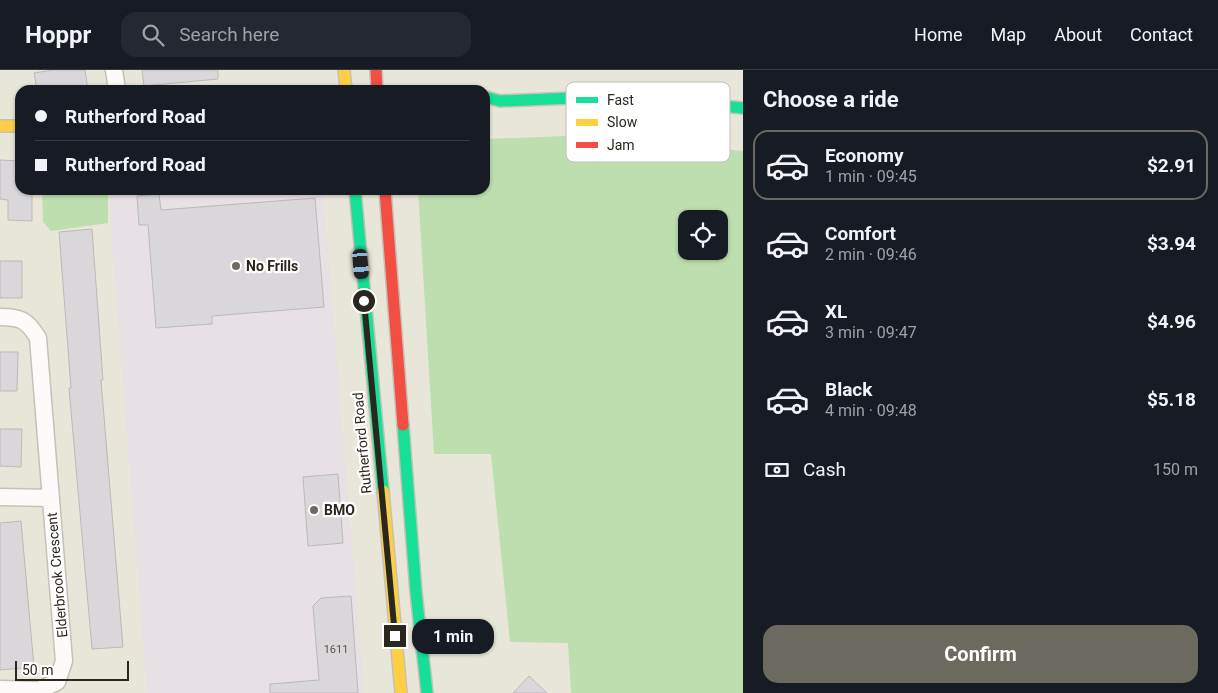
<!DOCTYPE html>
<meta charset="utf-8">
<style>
:root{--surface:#171b24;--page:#242831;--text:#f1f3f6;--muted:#9ea1a6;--line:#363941;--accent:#6c6a5f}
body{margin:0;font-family:Roboto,sans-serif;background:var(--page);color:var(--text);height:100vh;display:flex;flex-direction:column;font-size:19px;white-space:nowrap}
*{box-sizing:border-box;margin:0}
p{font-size:16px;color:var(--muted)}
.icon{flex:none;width:28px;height:28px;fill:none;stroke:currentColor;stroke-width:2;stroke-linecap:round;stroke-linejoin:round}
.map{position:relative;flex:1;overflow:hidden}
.side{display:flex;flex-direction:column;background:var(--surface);width:475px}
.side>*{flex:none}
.banner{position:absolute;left:15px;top:15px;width:475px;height:110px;border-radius:15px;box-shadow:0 1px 4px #0004;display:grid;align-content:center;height:110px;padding:0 20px;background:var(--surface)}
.buttons{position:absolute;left:678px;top:140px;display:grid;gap:10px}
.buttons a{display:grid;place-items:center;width:50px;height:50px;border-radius:10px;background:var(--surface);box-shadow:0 1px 4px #0004;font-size:25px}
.scale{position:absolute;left:15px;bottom:12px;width:114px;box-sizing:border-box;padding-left:5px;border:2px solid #2a271e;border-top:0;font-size:14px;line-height:18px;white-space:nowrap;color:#2a271e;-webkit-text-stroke:4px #fff;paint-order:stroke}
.end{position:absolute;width:22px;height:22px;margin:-11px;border:6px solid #2a271e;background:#fff;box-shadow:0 0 0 2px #fff}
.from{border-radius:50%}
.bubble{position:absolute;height:35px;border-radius:15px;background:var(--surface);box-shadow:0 1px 4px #0004;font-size:16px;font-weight:700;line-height:35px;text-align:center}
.car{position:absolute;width:15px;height:30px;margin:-15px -8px;border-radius:6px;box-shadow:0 0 4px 1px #0007;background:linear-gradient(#222 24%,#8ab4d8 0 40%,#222 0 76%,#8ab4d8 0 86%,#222 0)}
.banner b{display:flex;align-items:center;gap:18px;height:48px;font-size:19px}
.banner b+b{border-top:1px solid var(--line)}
.banner i{width:12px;height:12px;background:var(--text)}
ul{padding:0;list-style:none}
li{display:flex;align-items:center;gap:15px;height:70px;margin:0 10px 8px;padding:0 10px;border:2px solid transparent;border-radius:15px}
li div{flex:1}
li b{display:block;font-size:19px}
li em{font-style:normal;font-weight:700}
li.on{border-color:var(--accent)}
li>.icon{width:45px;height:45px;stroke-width:1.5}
h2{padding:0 20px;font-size:22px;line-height:60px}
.pay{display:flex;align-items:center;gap:12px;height:55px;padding:0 20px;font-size:19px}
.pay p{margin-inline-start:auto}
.primary-button{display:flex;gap:10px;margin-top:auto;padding:10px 20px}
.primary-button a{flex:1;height:58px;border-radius:15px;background:var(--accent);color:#fff;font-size:20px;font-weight:700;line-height:58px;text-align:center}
header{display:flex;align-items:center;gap:30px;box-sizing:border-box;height:70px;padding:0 25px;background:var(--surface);border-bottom:1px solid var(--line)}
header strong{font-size:24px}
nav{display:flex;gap:28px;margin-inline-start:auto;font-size:18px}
.search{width:350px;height:45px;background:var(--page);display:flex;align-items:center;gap:12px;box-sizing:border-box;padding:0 18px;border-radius:15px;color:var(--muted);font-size:19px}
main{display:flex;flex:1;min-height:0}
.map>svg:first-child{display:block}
</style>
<header>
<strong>Hoppr</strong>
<div class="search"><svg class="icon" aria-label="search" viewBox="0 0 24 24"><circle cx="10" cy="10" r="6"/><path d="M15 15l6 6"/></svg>Search here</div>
<nav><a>Home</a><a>Map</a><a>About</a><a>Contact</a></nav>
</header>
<main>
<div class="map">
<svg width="743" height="623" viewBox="0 0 743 623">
<rect width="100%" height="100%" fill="#e8e6d8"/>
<path fill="#e7e0e5" d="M 110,120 L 323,120 L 364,623 L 147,623 L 112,171 Z"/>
<path fill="#bddeaf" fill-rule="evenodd" d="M 591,65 L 743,81 L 743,623 L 571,623 L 568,573 L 510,572 L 491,384 L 434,384 L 418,120 L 485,120 L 485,69 ZM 686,149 L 719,149 L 719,181 L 686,181 Z
M 42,120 L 108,120 L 108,153 L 51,161 L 43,152 Z"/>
<path fill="#dad7db" stroke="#bbb9b8" d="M 53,0 L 85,0 L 88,20 L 37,20 L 34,3 Z
M 142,0 L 218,0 L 218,9 L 144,16 Z
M 0,90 L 20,91 L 20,120 L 32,120 L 32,151 L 8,150 L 8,130 L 0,129 Z
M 159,124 L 161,140 L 315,128 L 324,237 L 212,246 L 212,254 L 156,258 L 148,155 L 139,155 L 137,126 Z
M 92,159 L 103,310 L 101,310 L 123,577 L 92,579 L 69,318 L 71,318 L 59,162 Z
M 0,191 L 22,191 L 22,228 L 0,228 Z
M 0,282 L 18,282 L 17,321 L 0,321 Z
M 0,359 L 22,359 L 21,397 L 0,396 Z
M 338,404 L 343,473 L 308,476 L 303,407 Z
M 21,451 L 34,597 L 0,600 L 0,453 Z
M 351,526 L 358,623 L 270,623 L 270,614 L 319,610 L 313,536 L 321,528 Z
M 529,606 L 547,623 L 513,623 Z"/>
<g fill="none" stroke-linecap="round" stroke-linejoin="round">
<g stroke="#c4c2b7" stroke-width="19">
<path id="street" d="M 114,0 L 117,20
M 0,247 C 21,247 27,250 38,268 L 64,591 L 57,612 L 39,620 L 0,619
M 0,427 L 51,428"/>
</g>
<g stroke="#c4c2b7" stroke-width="14">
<path id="fast" d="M 485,27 L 500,31 L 619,26 L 743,38
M 355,120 L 383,421
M 403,355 L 416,522 L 427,623"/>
</g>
<g stroke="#c4c2b7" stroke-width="14">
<path id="slow" d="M 344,0 L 346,20
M 0,56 L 20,56
M 383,421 L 401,623"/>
</g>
<g stroke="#c4c2b7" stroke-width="14">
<path id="jam" d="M 376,0 L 377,20
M 385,120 L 403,355"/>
</g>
<use href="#street" stroke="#fcfbf9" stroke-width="16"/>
<use href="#fast" stroke="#16e098" stroke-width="11"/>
<use href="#slow" stroke="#ffcf43" stroke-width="11"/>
<use href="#jam" stroke="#f24e42" stroke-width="11"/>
</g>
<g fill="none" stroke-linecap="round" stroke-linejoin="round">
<path stroke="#2a271e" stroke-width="6" d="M 364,231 L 395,566"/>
</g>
<g fill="#6c6a5f" stroke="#fff" stroke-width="2">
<circle cx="236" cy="196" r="5"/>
<circle cx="314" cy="440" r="5"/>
</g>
<g text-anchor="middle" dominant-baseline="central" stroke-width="4.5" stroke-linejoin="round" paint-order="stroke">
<g font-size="11" fill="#56534d">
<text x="336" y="579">1611</text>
</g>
<g font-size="14" font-weight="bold" fill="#2a271e" stroke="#fff" text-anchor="start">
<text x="246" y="196">No Frills</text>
<text x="324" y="440">BMO</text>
</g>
<g font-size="14" fill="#2a271e" stroke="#fff">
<text transform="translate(362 373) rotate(-95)">Rutherford Road</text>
<text transform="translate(57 505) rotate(-95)">Elderbrook Crescent</text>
</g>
</g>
<rect x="566" y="12" width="164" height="80" rx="8" fill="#fff" stroke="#bfbebc" stroke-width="1"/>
<rect x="576" y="27" width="22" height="6" fill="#16e098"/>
<rect x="576" y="49" width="22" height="7" fill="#ffcf43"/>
<rect x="576" y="72" width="22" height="6" fill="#f24e42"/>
<g font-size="14" fill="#2a271e">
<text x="607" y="35">Fast</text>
<text x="607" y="57">Slow</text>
<text x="607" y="80">Jam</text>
</g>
</svg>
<div class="buttons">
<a><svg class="icon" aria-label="locate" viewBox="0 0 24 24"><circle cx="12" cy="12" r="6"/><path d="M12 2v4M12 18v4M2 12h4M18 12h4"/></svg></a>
</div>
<div class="scale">50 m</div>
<i class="end from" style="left:364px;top:231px"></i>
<i class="end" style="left:395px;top:566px"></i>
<div class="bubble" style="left:412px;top:549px;width:82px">1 min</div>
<i class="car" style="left:361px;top:194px;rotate:175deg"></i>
<div class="banner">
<b><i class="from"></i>Rutherford Road</b>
<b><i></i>Rutherford Road</b>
</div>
</div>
<section class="side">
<h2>Choose a ride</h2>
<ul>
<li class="on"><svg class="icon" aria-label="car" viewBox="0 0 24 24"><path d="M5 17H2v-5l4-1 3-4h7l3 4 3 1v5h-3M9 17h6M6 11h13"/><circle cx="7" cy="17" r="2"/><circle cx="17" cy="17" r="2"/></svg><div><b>Economy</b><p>1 min · 09:45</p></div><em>$2.91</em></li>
<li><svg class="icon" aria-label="car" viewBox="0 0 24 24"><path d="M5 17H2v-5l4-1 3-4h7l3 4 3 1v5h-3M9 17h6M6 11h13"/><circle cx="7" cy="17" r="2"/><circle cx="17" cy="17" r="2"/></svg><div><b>Comfort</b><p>2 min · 09:46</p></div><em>$3.94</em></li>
<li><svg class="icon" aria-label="car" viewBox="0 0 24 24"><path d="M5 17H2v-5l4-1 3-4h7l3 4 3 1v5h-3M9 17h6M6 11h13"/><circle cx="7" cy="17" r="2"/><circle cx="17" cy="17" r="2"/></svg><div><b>XL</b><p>3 min · 09:47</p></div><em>$4.96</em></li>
<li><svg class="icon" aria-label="car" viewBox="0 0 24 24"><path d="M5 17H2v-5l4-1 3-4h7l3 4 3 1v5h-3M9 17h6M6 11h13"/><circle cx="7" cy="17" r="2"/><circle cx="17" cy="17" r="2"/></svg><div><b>Black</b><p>4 min · 09:48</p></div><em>$5.18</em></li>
</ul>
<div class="pay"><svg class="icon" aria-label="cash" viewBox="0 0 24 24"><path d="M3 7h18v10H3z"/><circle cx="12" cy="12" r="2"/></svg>Cash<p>150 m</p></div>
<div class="primary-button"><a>Confirm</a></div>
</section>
</main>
